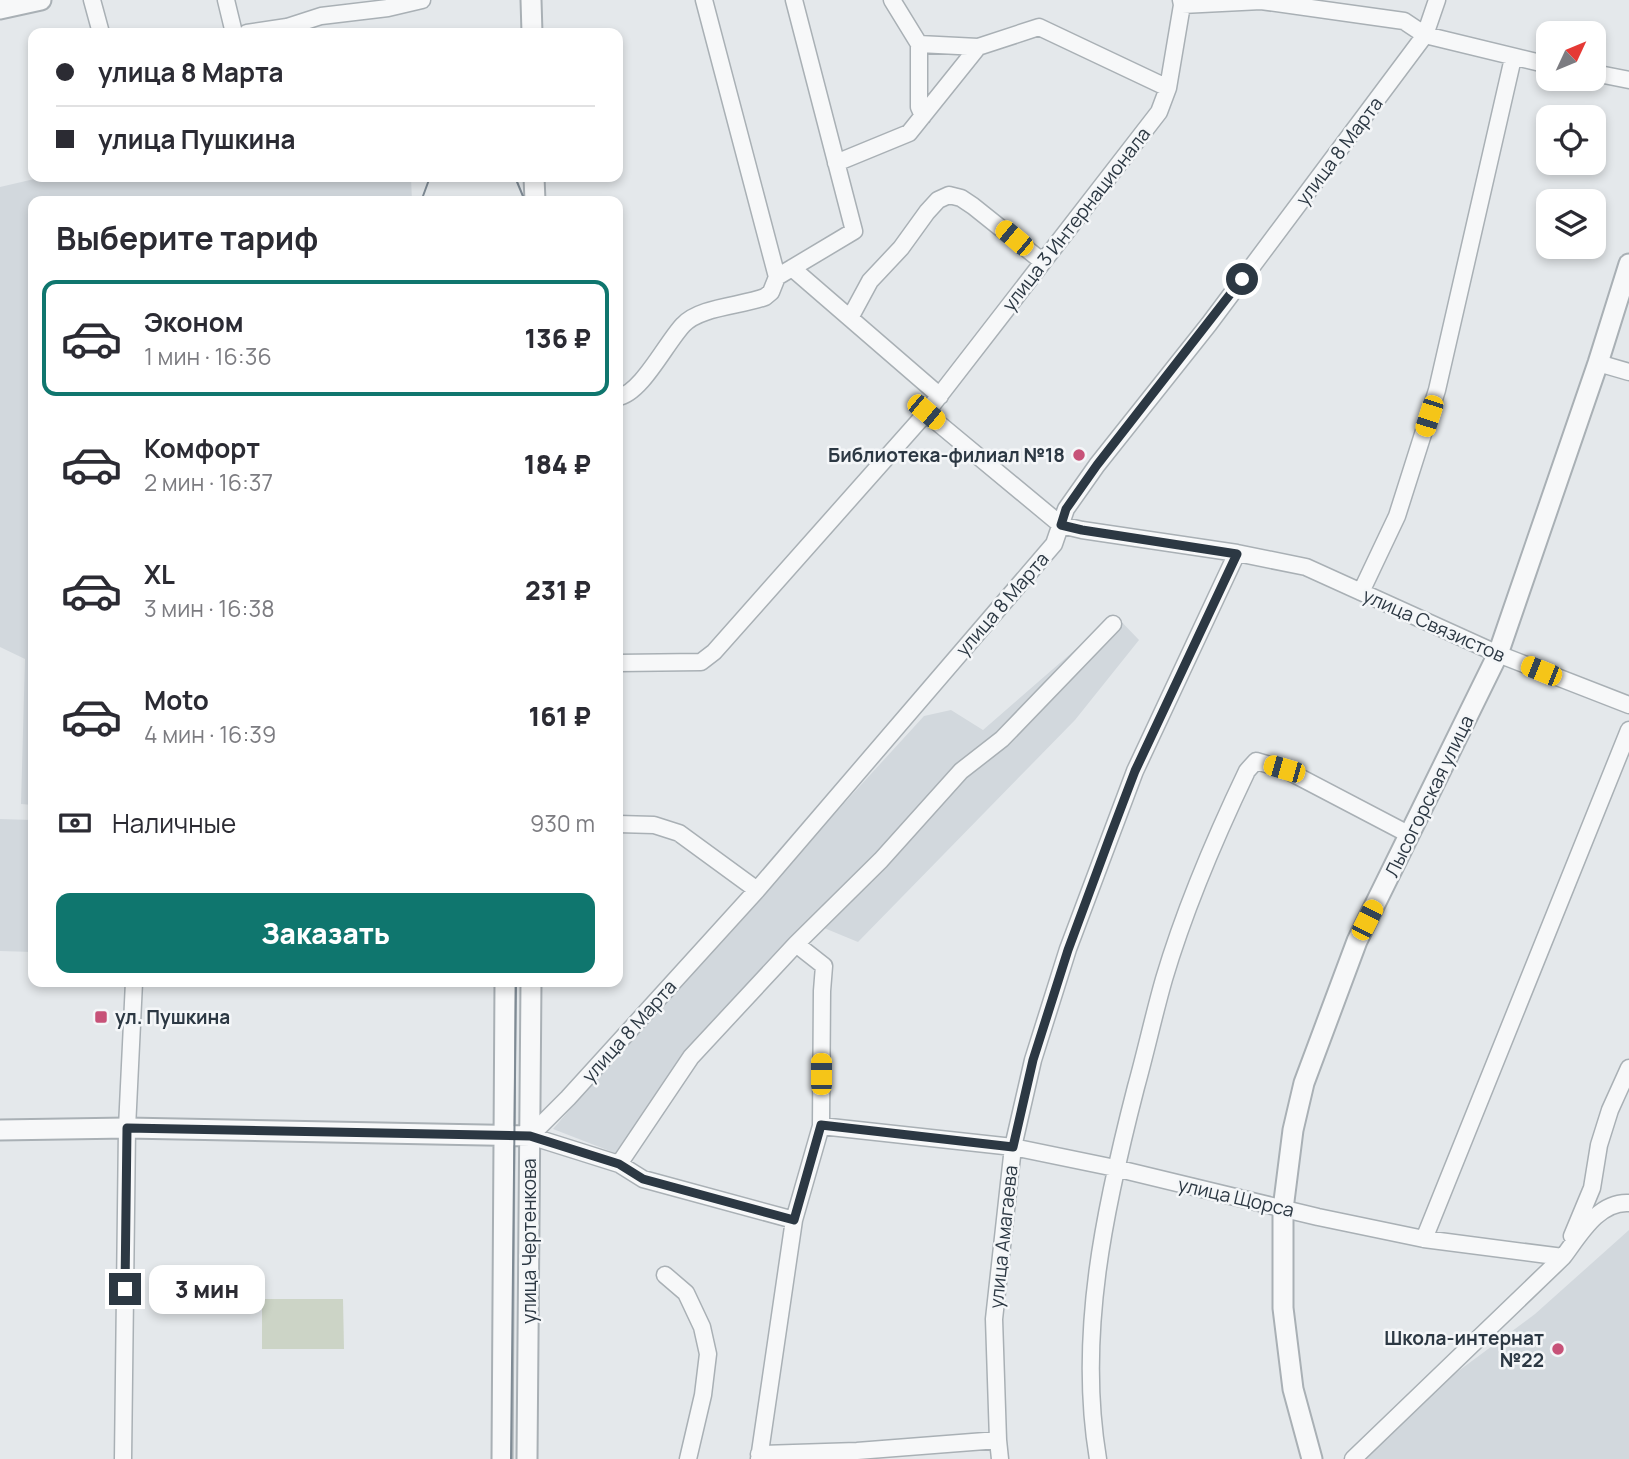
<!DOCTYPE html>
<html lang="ru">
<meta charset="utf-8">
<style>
:root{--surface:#fff;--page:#f7f7f7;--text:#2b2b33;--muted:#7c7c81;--line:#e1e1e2;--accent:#0f766e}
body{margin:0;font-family:Manrope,sans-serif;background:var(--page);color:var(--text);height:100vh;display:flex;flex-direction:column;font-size:26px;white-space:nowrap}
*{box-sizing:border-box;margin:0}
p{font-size:23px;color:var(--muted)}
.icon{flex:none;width:38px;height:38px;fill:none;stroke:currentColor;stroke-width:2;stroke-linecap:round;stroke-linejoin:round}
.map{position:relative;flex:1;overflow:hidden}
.drawer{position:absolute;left:28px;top:196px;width:595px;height:791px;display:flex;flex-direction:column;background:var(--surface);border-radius:14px;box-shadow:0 4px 10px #0003}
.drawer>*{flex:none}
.top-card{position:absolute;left:28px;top:28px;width:595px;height:154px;border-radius:14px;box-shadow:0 4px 10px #0003;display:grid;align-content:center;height:154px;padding:0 28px;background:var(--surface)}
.needle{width:46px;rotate:46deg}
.buttons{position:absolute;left:1536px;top:21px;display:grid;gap:14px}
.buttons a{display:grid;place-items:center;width:70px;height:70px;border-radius:14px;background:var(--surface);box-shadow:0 4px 10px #0003;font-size:35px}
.end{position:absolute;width:32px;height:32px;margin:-16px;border:9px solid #2c3843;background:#fff;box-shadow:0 0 0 4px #fff}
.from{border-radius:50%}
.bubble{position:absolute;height:49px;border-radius:14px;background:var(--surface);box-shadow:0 4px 10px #0003;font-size:23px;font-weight:800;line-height:49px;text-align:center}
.car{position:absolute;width:21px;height:42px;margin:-21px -10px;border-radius:9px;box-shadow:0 0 5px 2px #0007;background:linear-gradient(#f5c518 24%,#345 0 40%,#f5c518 0 76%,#345 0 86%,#f5c518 0)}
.top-card b{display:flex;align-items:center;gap:24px;height:66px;font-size:26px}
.top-card b+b{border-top:2px solid var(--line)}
.top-card i{width:18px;height:18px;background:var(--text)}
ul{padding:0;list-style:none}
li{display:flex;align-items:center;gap:21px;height:116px;margin:0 14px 10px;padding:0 14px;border:4px solid transparent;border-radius:14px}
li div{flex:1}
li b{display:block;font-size:26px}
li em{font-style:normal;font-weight:800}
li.current{border-color:var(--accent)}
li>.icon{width:63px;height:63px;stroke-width:1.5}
h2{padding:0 28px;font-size:32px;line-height:84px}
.pay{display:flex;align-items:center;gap:18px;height:77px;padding:0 28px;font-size:26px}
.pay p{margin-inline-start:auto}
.cta{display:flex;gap:14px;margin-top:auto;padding:14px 28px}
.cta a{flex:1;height:80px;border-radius:14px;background:var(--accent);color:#fff;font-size:28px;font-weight:800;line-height:80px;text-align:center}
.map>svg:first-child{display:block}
</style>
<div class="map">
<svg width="1629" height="1459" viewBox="0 0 1629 1459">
<rect width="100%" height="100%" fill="#e4e8eb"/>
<path fill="#d2d8dd" d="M 43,177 L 411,177 L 412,201 L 33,201 L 33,805 L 21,804 L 25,659 L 0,647 L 0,187 Z
M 1115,615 L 1139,640 L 1075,720 L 858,942 L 812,923 L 683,1058 L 615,1153 L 553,1129 L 675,988 L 924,716 L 951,710 L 983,730 Z
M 0,819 L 33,820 L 33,952 L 0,951 Z
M 1629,1230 L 1629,1459 L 1359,1459 L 1441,1384 L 1535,1314 Z"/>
<path fill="#ccd4c6" d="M 262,1299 L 343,1299 L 344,1349 L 262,1349 Z"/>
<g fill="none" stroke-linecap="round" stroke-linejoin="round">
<g stroke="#a9b0b5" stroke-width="19">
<path id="minor" d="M 92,0 L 101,33
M 226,0 L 234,33
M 704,0 L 777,277 L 854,231 L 794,0
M 892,0 L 919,44 L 978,47
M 1182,5 L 1261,1 L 1404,21 L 1425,35 L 1549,65
M 247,33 L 287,27 L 321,16 L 388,8 L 422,0
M 919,44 L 919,107 L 923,116
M 1594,73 L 1629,80
M 836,163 L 909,133 L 978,47 L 1039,27 L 1168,88
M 792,268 L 940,396
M 850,318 L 870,281 L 901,248 L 927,212 L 938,200 L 949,195 L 961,198 L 973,206 L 1043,262
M 1598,363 L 1629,372
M 618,397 C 641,394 666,343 683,325 C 699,307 741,306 765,297 L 771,292 L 777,277
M 926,413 L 1061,525 L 1082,530 L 1237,553 L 1306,567 L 1498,654 L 1629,705
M 1361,592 L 1397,516 L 1437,390 L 1513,58
M 1113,624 L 1002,739 L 961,771 L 881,860 L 796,944 L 691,1057 L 619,1164 L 530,1136 L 568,1098 L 757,890 L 1054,544 L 1066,509 L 1097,465 L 1209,324 L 1425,35 L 1437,0
M 618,663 L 701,662 L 714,652 L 926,413 L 1159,112 L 1168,88 L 1182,5 L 1181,0
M 618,824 L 654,825 L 679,833 L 757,890
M 821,1126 L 1013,1147 L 1115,1168 L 1318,1217 L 1424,1239 L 1563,1257
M 619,1164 L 643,1179 L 794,1220
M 1572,1236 L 1592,1188 L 1599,1145 L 1610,1110 L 1629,1068
M 1424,1239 L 1629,730
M 665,1275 L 686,1293 L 702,1327 L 708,1354 L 703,1395 L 688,1459
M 759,1454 L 857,1451 L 998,1440
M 123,1459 L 127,1128 L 134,982
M 759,1459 L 794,1220 L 821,1126 L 822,991 L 824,966 L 796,944
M 1000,1459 L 998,1440 L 994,1319 L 1013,1147 L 1033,1060 L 1068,949 L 1135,771 L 1237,553
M 1098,1459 C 1077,1335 1105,1207 1136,1087 C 1146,1051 1154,1014 1164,979 C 1185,908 1215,838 1247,771 L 1256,761 L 1284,769 L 1410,835
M 1353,1459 L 1563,1257 C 1579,1236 1598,1201 1629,1203"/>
</g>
<g stroke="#a9b0b5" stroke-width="23">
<path id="tertiary" d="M 531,0 L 532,33
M 0,9 L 41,0
M 534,177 L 535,201
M 0,1130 L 127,1128 L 530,1136
M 502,1459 L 505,982
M 527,1459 L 531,982
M 1312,1459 L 1293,1389 L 1283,1308 L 1283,1209 L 1293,1130 L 1304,1083 L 1357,941 L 1498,654 L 1598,363 L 1629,264"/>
</g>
<use href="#minor" stroke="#f7f8f9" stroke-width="16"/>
<use href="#tertiary" stroke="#f7f8f9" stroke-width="19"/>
<path stroke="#7e8a94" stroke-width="2" d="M 515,177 L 525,201
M 423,201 L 423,196 L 430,177
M 511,1459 L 516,982"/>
</g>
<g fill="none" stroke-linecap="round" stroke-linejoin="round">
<path stroke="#2c3843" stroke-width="9" d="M 125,1289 L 127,1128 L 530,1136 L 619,1164 L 643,1179 L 794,1220 L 821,1125 L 1013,1147 L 1033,1060 L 1068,950 L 1111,834 L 1135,771 L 1237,554 L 1082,530 L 1061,525 L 1066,509 L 1097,465 L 1242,279"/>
</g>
<g fill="#c75278" stroke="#f4f6f8" stroke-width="2.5">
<circle cx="1079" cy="455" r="7"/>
<rect x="94" y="1010" width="14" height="14" rx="3.5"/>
<circle cx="1558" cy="1349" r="7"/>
</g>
<g text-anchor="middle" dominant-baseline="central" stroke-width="5" stroke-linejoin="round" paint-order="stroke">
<g font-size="19" fill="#2c3843" stroke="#f4f6f8">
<text transform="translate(1339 151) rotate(-53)">улица 8 Марта</text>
<text transform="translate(1076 219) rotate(-52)">улица 3 Интернационала</text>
<text transform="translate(1002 604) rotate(-49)">улица 8 Марта</text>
<text transform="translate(1434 625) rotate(24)">улица Связистов</text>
<text transform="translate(1429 796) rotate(-64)">Лысогорская улица</text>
<text transform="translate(629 1031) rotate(-48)">улица 8 Марта</text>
<text transform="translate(1236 1197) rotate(13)">улица Щорса</text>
<text transform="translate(1003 1237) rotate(-84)">улица Амагаева</text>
<text transform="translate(529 1241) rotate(-90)">улица Чертенкова</text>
</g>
<g font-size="19" font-weight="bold" fill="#2c3843" stroke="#f4f6f8" text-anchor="end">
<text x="1065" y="455">Библиотека-филиал №18</text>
<text x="115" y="1017" text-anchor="start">ул. Пушкина</text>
<text x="1544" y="1338">Школа-интернат<tspan x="1544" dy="22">№22</tspan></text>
</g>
</g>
</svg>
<div class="buttons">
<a><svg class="needle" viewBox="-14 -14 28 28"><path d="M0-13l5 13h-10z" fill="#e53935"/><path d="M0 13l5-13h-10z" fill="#7c7c81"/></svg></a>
<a><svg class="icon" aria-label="locate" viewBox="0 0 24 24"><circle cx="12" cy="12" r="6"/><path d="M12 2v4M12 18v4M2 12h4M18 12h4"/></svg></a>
<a><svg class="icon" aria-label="layers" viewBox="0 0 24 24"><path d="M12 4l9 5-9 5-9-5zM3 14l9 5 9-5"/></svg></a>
</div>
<i class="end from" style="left:1242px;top:279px"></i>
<i class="end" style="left:125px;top:1289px"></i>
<div class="bubble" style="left:149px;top:1265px;width:116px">3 мин</div>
<i class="car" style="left:1014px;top:238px;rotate:310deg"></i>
<i class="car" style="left:926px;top:412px;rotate:130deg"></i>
<i class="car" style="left:1429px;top:416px;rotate:198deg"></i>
<i class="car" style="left:1541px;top:671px;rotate:292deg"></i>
<i class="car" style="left:1284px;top:769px;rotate:286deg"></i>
<i class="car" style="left:1367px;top:920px;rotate:27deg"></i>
<i class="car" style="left:821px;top:1074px;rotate:0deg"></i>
<div class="top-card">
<b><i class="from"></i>улица 8 Марта</b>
<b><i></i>улица Пушкина</b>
</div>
<section class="drawer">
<h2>Выберите тариф</h2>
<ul>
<li class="current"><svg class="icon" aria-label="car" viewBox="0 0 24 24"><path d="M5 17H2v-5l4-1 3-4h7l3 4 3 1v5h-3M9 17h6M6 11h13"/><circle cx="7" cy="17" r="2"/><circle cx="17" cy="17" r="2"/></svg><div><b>Эконом</b><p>1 мин · 16:36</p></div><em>136 ₽</em></li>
<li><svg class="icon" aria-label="car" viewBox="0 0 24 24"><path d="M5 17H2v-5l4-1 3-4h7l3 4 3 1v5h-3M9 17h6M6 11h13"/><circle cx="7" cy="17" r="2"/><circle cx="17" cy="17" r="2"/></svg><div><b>Комфорт</b><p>2 мин · 16:37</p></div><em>184 ₽</em></li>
<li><svg class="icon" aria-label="car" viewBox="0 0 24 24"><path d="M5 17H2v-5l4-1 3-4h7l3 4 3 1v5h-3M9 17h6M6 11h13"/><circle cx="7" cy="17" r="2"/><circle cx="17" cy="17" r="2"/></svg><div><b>XL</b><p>3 мин · 16:38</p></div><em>231 ₽</em></li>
<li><svg class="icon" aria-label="car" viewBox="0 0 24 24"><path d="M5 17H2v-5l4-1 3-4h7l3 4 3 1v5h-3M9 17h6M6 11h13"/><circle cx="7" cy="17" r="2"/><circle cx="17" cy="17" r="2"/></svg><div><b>Moto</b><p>4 мин · 16:39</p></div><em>161 ₽</em></li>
</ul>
<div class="pay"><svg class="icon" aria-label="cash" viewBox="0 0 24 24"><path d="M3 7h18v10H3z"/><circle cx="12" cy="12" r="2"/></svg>Наличные<p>930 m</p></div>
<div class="cta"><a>Заказать</a></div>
</section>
</div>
